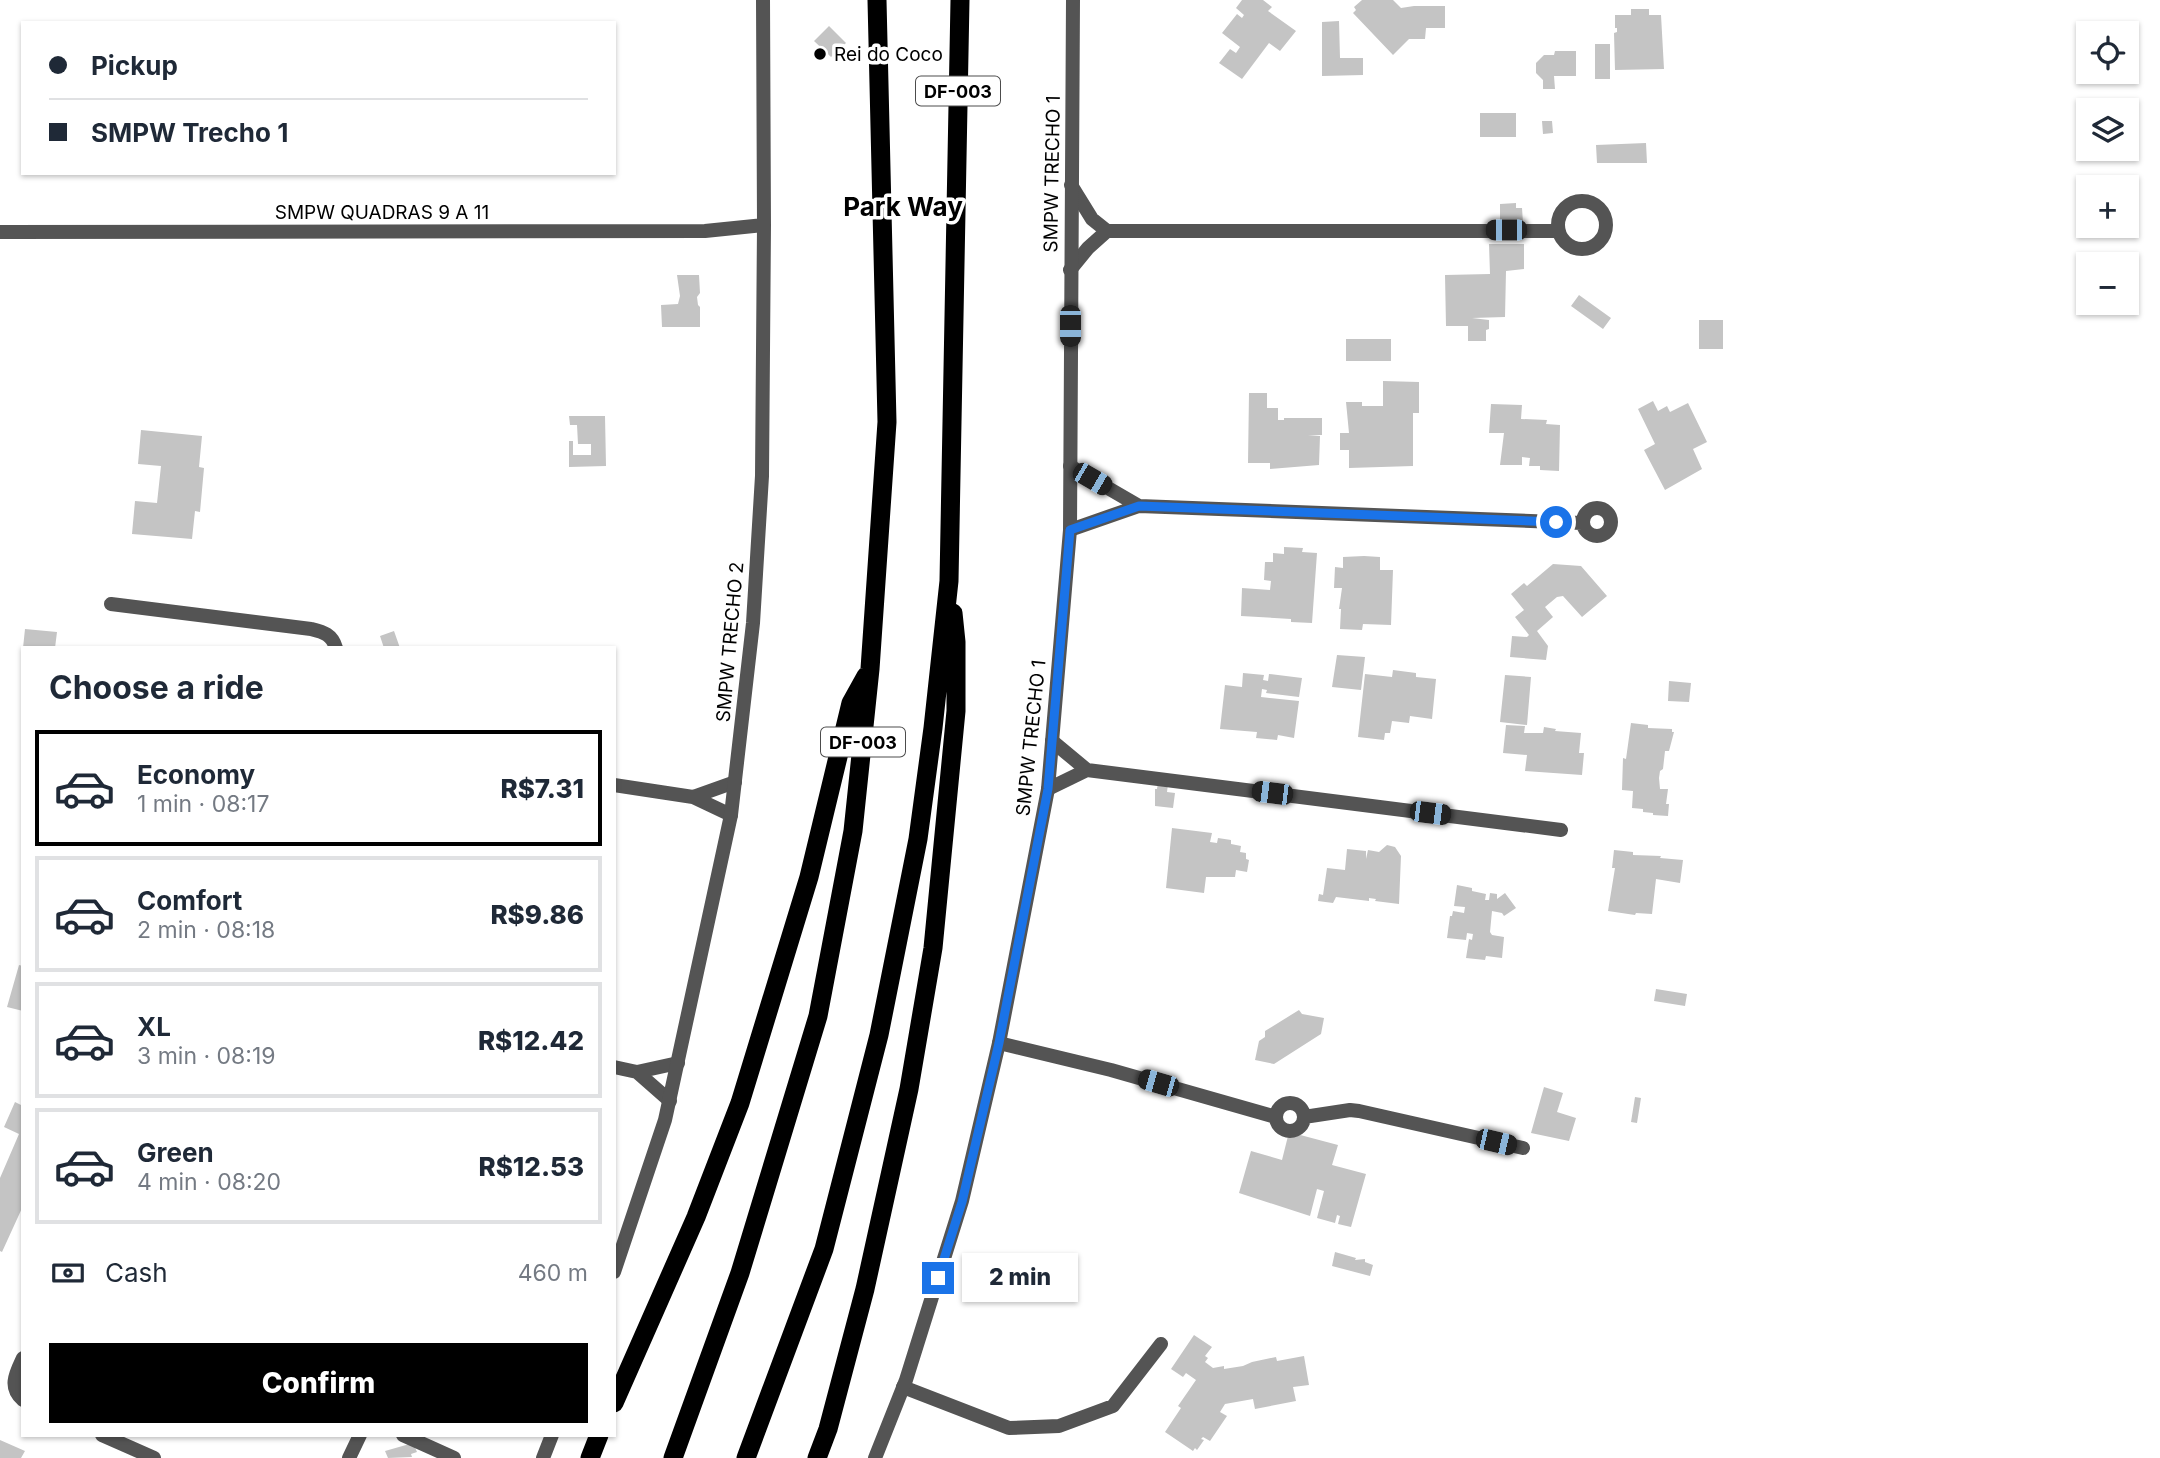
<!DOCTYPE html>
<meta charset="utf-8">
<style>
:root{--surface:#fff;--page:#f2f2f3;--text:#1f2937;--muted:#747a83;--line:#e0e1e3;--accent:#000}
body{margin:0;font-family:Inter,sans-serif;background:var(--page);color:var(--text);height:100vh;display:flex;flex-direction:column;font-size:26px;white-space:nowrap}
*{box-sizing:border-box;margin:0}
p{font-size:23px;color:var(--muted)}
.icon{flex:none;width:38px;height:38px;fill:none;stroke:currentColor;stroke-width:2;stroke-linecap:round;stroke-linejoin:round}
.map{position:relative;flex:1;overflow:hidden}
.details{position:absolute;left:21px;top:646px;width:595px;height:791px;display:flex;flex-direction:column;background:var(--surface);border-radius:0px;box-shadow:0 2px 5px #0004}
.details>*{flex:none}
.guide{position:absolute;left:21px;top:21px;width:595px;height:154px;border-radius:0px;box-shadow:0 2px 5px #0004;display:grid;align-content:center;height:154px;padding:0 28px;background:var(--surface)}
.buttons{position:absolute;left:2076px;top:21px;display:grid;gap:14px}
.buttons a{display:grid;place-items:center;width:63px;height:63px;border-radius:0px;background:var(--surface);box-shadow:0 2px 5px #0004;font-size:35px}
.end{position:absolute;width:32px;height:32px;margin:-16px;border:9px solid #1a73e8;background:#fff;box-shadow:0 0 0 4px #fff}
.from{border-radius:50%}
.bubble{position:absolute;height:49px;border-radius:0px;background:var(--surface);box-shadow:0 2px 5px #0004;font-size:23px;font-weight:800;line-height:49px;text-align:center}
.car{position:absolute;width:21px;height:42px;margin:-21px -10px;border-radius:9px;box-shadow:0 0 5px 2px #0007;background:linear-gradient(#222 24%,#8ab4d8 0 40%,#222 0 76%,#8ab4d8 0 86%,#222 0)}
.guide b{display:flex;align-items:center;gap:24px;height:66px;font-size:26px}
.guide b+b{border-top:2px solid var(--line)}
.guide i{width:18px;height:18px;background:var(--text)}
ul{padding:0;list-style:none}
li{display:flex;align-items:center;gap:21px;height:116px;margin:0 14px 10px;padding:0 14px;border:4px solid var(--line);border-radius:0px}
li div{flex:1}
li b{display:block;font-size:26px}
li em{font-style:normal;font-weight:800}
li.on{border-color:var(--accent)}
li>.icon{width:63px;height:63px;stroke-width:1.5}
h2{padding:0 28px;font-size:32px;line-height:84px}
.pay{display:flex;align-items:center;gap:18px;height:77px;padding:0 28px;font-size:26px}
.pay p{margin-inline-start:auto}
.button{display:flex;gap:14px;margin-top:auto;padding:14px 28px}
.button a{flex:1;height:80px;border-radius:0px;background:var(--accent);color:#fff;font-size:28px;font-weight:800;line-height:80px;text-align:center}
.map>svg:first-child{display:block}
</style>
<div class="map">
<svg width="2160" height="1458" viewBox="0 0 2160 1458">
<rect width="100%" height="100%" fill="#fff"/>
<path fill="#c4c4c4" d="M 1242,0 L 1263,0 L 1272,7 L 1268,11 L 1296,31 L 1280,51 L 1269,43 L 1242,79 L 1219,63 L 1230,49 L 1236,53 L 1240,47 L 1222,33 L 1237,14 L 1242,18 L 1244,15 L 1236,8 Z
M 1362,0 L 1393,0 L 1401,8 L 1414,6 L 1445,6 L 1445,28 L 1426,28 L 1425,39 L 1409,39 L 1393,55 L 1353,13 L 1356,10 L 1354,7 Z
M 1631,9 L 1649,9 L 1649,15 L 1661,15 L 1664,69 L 1615,70 L 1614,33 L 1617,32 L 1617,28 L 1615,28 L 1615,15 L 1631,15 Z
M 1339,21 L 1340,58 L 1363,58 L 1363,75 L 1322,76 L 1322,22 Z
M 829,26 L 846,43 L 831,57 L 814,41 Z
M 1595,44 L 1610,44 L 1610,79 L 1595,79 Z
M 1555,51 L 1576,51 L 1576,76 L 1554,76 L 1555,89 L 1543,89 L 1543,80 L 1536,73 L 1536,63 L 1544,55 L 1554,55 Z
M 1480,113 L 1516,113 L 1516,137 L 1480,137 Z
M 1542,121 L 1552,121 L 1553,133 L 1543,134 Z
M 1646,143 L 1647,163 L 1597,163 L 1596,145 Z
M 1516,203 L 1516,208 L 1522,208 L 1523,223 L 1517,222 L 1517,227 L 1500,227 L 1500,204 Z
M 1489,244 L 1524,244 L 1524,269 L 1506,271 L 1505,317 L 1472,318 L 1489,320 L 1489,329 L 1486,330 L 1486,341 L 1468,341 L 1468,326 L 1446,326 L 1445,275 L 1490,274 Z
M 677,275 L 699,275 L 700,293 L 697,297 L 698,305 L 700,307 L 700,327 L 662,327 L 661,305 L 678,304 L 680,296 Z
M 1579,295 L 1611,318 L 1603,329 L 1571,306 Z
M 1699,320 L 1723,320 L 1723,349 L 1699,349 Z
M 1346,339 L 1391,339 L 1391,361 L 1346,361 Z
M 1383,381 L 1419,382 L 1419,413 L 1413,413 L 1413,466 L 1349,468 L 1349,450 L 1340,450 L 1340,433 L 1349,433 L 1346,402 L 1362,402 L 1362,406 L 1383,406 Z
M 1249,393 L 1267,393 L 1267,408 L 1278,408 L 1278,420 L 1284,420 L 1284,418 L 1322,418 L 1322,435 L 1308,435 L 1320,436 L 1319,465 L 1270,469 L 1270,463 L 1248,463 Z
M 1653,401 L 1658,411 L 1667,406 L 1670,412 L 1688,403 L 1707,442 L 1693,449 L 1702,469 L 1665,490 L 1644,450 L 1655,444 L 1638,409 Z
M 1491,404 L 1522,405 L 1521,419 L 1547,420 L 1546,424 L 1560,425 L 1559,471 L 1540,470 L 1540,466 L 1529,466 L 1530,458 L 1522,457 L 1522,465 L 1500,465 L 1504,433 L 1489,433 Z
M 569,416 L 605,416 L 606,466 L 569,467 L 569,441 L 573,441 L 573,455 L 591,455 L 591,444 L 578,444 L 577,425 L 570,425 Z
M 141,430 L 202,436 L 199,467 L 204,468 L 200,512 L 195,511 L 192,539 L 132,534 L 135,501 L 157,503 L 161,466 L 138,464 Z
M 1284,547 L 1303,548 L 1302,552 L 1317,553 L 1312,623 L 1291,622 L 1291,619 L 1241,616 L 1242,588 L 1270,590 L 1271,581 L 1264,580 L 1265,562 L 1273,562 L 1273,553 L 1284,554 Z
M 1364,556 L 1380,557 L 1380,570 L 1393,570 L 1391,625 L 1363,624 L 1362,630 L 1340,629 L 1341,609 L 1339,609 L 1342,588 L 1334,588 L 1335,567 L 1343,568 L 1343,557 Z
M 1553,564 L 1581,566 L 1607,596 L 1582,617 L 1563,596 L 1557,597 L 1545,607 L 1553,617 L 1537,631 L 1548,646 L 1546,660 L 1510,657 L 1512,636 L 1527,637 L 1529,635 L 1515,617 L 1524,610 L 1511,594 L 1524,583 L 1527,586 Z
M 25,629 L 57,632 L 55,648 L 23,648 Z
M 394,631 L 400,648 L 384,648 L 380,636 Z
M 1337,655 L 1365,657 L 1361,690 L 1332,687 Z
M 1393,670 L 1416,673 L 1416,677 L 1436,679 L 1432,719 L 1410,716 L 1409,723 L 1392,721 L 1390,733 L 1385,733 L 1384,740 L 1358,737 L 1365,674 L 1392,677 Z
M 1243,673 L 1264,675 L 1263,680 L 1268,681 L 1269,674 L 1302,678 L 1299,697 L 1266,693 L 1267,690 L 1262,689 L 1261,697 L 1299,701 L 1294,738 L 1278,735 L 1277,740 L 1256,738 L 1257,732 L 1220,729 L 1225,685 L 1242,687 Z
M 1505,675 L 1531,677 L 1527,725 L 1500,722 Z
M 1669,681 L 1691,683 L 1689,702 L 1668,701 Z
M 1631,723 L 1648,725 L 1648,728 L 1672,729 L 1672,732 L 1674,732 L 1669,751 L 1665,751 L 1663,769 L 1660,771 L 1659,778 L 1660,789 L 1668,789 L 1666,804 L 1669,804 L 1668,816 L 1653,815 L 1653,813 L 1643,812 L 1643,809 L 1632,808 L 1633,791 L 1622,790 L 1623,758 L 1626,759 Z
M 1506,725 L 1525,726 L 1524,733 L 1543,733 L 1544,727 L 1556,729 L 1555,731 L 1581,733 L 1579,753 L 1584,753 L 1582,775 L 1525,771 L 1527,755 L 1503,753 Z
M 1159,774 L 1169,776 L 1167,792 L 1175,793 L 1173,808 L 1155,806 L 1155,789 L 1157,789 Z
M 1172,828 L 1212,833 L 1210,842 L 1217,843 L 1218,838 L 1231,840 L 1231,844 L 1241,846 L 1240,852 L 1246,853 L 1246,859 L 1249,860 L 1247,872 L 1236,870 L 1235,877 L 1206,877 L 1204,893 L 1166,888 Z
M 1387,845 L 1395,847 L 1401,856 L 1399,904 L 1375,901 L 1376,899 L 1369,898 L 1369,901 L 1336,897 L 1333,903 L 1318,901 L 1319,894 L 1323,895 L 1327,868 L 1345,870 L 1347,849 L 1366,851 L 1366,859 L 1368,850 L 1379,852 Z
M 1614,850 L 1633,852 L 1633,855 L 1661,856 L 1660,858 L 1683,860 L 1680,883 L 1656,879 L 1652,914 L 1636,913 L 1635,915 L 1608,911 L 1615,868 L 1612,868 Z
M 1457,885 L 1472,888 L 1472,891 L 1486,894 L 1485,900 L 1489,900 L 1490,893 L 1497,894 L 1497,899 L 1505,893 L 1516,908 L 1504,916 L 1502,913 L 1492,911 L 1490,932 L 1492,935 L 1504,937 L 1502,958 L 1486,956 L 1485,960 L 1466,958 L 1469,939 L 1472,940 L 1473,934 L 1467,933 L 1466,940 L 1447,938 L 1450,916 L 1452,916 L 1453,911 L 1464,913 L 1465,907 L 1454,906 Z
M 19,965 L 23,966 L 23,1011 L 7,1007 Z
M 1656,989 L 1687,994 L 1685,1006 L 1654,1001 Z
M 1299,1010 L 1302,1014 L 1324,1018 L 1321,1034 L 1274,1064 L 1255,1060 L 1259,1041 L 1265,1037 L 1265,1031 Z
M 1544,1087 L 1563,1093 L 1557,1112 L 1576,1118 L 1569,1141 L 1531,1133 Z
M 1635,1097 L 1641,1098 L 1637,1123 L 1631,1122 Z
M 15,1102 L 23,1106 L 23,1192 L 21,1197 L 23,1198 L 23,1206 L 2,1252 L 0,1251 L 0,1178 L 19,1134 L 4,1127 Z
M 1289,1132 L 1338,1145 L 1332,1165 L 1366,1174 L 1351,1227 L 1338,1224 L 1340,1216 L 1337,1215 L 1335,1223 L 1317,1218 L 1324,1191 L 1317,1189 L 1310,1216 L 1239,1193 L 1251,1151 L 1282,1160 Z
M 1335,1252 L 1356,1258 L 1355,1260 L 1365,1259 L 1365,1262 L 1373,1265 L 1370,1276 L 1332,1266 Z
M 1194,1335 L 1212,1347 L 1205,1356 L 1208,1358 L 1205,1362 L 1213,1368 L 1224,1366 L 1224,1369 L 1243,1366 L 1252,1362 L 1276,1357 L 1277,1361 L 1304,1356 L 1309,1385 L 1293,1387 L 1296,1401 L 1255,1409 L 1253,1399 L 1225,1404 L 1220,1412 L 1227,1416 L 1210,1441 L 1203,1437 L 1201,1439 L 1204,1440 L 1197,1450 L 1195,1448 L 1193,1451 L 1165,1432 L 1181,1408 L 1178,1406 L 1196,1380 L 1186,1373 L 1183,1377 L 1171,1369 Z
M 0,1440 L 25,1451 L 21,1458 L 0,1458 Z
M 413,1443 L 417,1452 L 411,1454 L 412,1457 L 388,1458 L 385,1451 Z"/>
<g fill="none" stroke-linecap="round" stroke-linejoin="round">
<path stroke="#545454" stroke-width="14" d="M 1071,185 L 1092,219 L 1107,231 L 1558,231
M1558 225a24 24 0 1 1 48 0a24 24 0 1 1-48 0Z
M 1070,270 L 1088,248 L 1107,231
M 1070,466 L 1139,506
M1583 522a14 14 0 1 1 28 0a14 14 0 1 1-28 0Z
M 1070,530 L 1139,506 L 1582,523
M 111,604 L 311,629 C 323,632 332,634 336,648
M 1052,741 L 1087,770 L 1561,830
M 614,785 L 693,797 L 731,815
M 1048,789 L 1087,770
M 693,797 L 735,782
M 999,1043 L 1111,1070 L 1276,1117
M 614,1067 L 637,1072 L 678,1063
M 637,1072 L 670,1101
M1276 1117a14 14 0 1 1 28 0a14 14 0 1 1-28 0Z
M 1304,1117 L 1350,1110 L 1359,1111 L 1523,1148
M 23,1358 C 16,1373 8,1387 23,1400
M 903,1387 L 1009,1428 L 1059,1426 L 1113,1406 L 1161,1344
M 102,1435 L 154,1458
M 403,1435 L 454,1458
M 349,1458 L 360,1435"/>
<path stroke="#545454" stroke-width="14" d="M 0,232 L 705,231 L 764,225
M 614,1272 L 665,1120 L 731,815 L 753,623 L 762,476 L 764,225 L 763,0
M 543,1458 L 552,1435
M 875,1458 L 906,1380 L 962,1201 L 999,1043 L 1048,789 L 1070,530 L 1073,0"/>
<path stroke="#000" stroke-width="19" d="M 614,1403 L 696,1217 L 740,1103 L 809,877 L 851,703 L 866,676
M 590,1458 L 599,1435
M 673,1458 L 740,1273 L 818,1016 L 853,831 L 870,669 L 887,422 L 877,0
M 746,1458 L 824,1249 L 879,1035 L 918,839 L 933,728 L 949,581 L 960,0
M 817,1458 L 828,1429 L 865,1289 L 909,1089 L 933,948 L 956,711 L 956,642 L 953,613"/>
</g>
<g fill="none" stroke-linecap="round" stroke-linejoin="round">
<path stroke="#1a73e8" stroke-width="9" d="M 938,1278 L 962,1202 L 999,1043 L 1048,789 L 1070,530 L 1139,506 L 1556,522"/>
</g>
<circle fill="#000" stroke="#fff" stroke-width="2.5" cx="820" cy="54" r="7"/>
<g text-anchor="middle" dominant-baseline="central" stroke-width="7" stroke-linejoin="round" paint-order="stroke">
<g fill="#fff" stroke="#4c4c4c" stroke-width="2">
<rect x="916" y="76.5" width="84" height="29" rx="5"/>
<rect x="821" y="727.5" width="84" height="29" rx="5"/>
</g>
<g font-size="18" font-weight="bold" fill="#000">
<text x="958" y="91">DF-003</text>
<text x="863" y="742">DF-003</text>
</g>
<g font-size="19" fill="#000" stroke="#fff" text-anchor="start">
<text x="834" y="54">Rei do Coco</text>
</g>
<g font-size="19" fill="#000" stroke="#fff">
<text transform="translate(1052 174) rotate(-89)">SMPW TRECHO 1</text>
<text x="382" y="212">SMPW QUADRAS 9 A 11</text>
<text transform="translate(730 642) rotate(-85)">SMPW TRECHO 2</text>
<text transform="translate(1031 738) rotate(-84)">SMPW TRECHO 1</text>
</g>
<g font-size="26" font-weight="bold" fill="#000" stroke="#fff">
<text x="903" y="206">Park Way</text>
</g>
</g>
</svg>
<div class="buttons">
<a><svg class="icon" aria-label="locate" viewBox="0 0 24 24"><circle cx="12" cy="12" r="6"/><path d="M12 2v4M12 18v4M2 12h4M18 12h4"/></svg></a>
<a><svg class="icon" aria-label="layers" viewBox="0 0 24 24"><path d="M12 4l9 5-9 5-9-5zM3 14l9 5 9-5"/></svg></a>
<a>+</a>
<a>−</a>
</div>
<i class="end from" style="left:1556px;top:522px"></i>
<i class="end" style="left:938px;top:1278px"></i>
<div class="bubble" style="left:962px;top:1253px;width:116px">2 min</div>
<i class="car" style="left:1506px;top:230px;rotate:270deg"></i>
<i class="car" style="left:1070px;top:326px;rotate:180deg"></i>
<i class="car" style="left:1092px;top:479px;rotate:120deg"></i>
<i class="car" style="left:1272px;top:793px;rotate:277deg"></i>
<i class="car" style="left:1430px;top:813px;rotate:97deg"></i>
<i class="car" style="left:1158px;top:1083px;rotate:286deg"></i>
<i class="car" style="left:1496px;top:1142px;rotate:103deg"></i>
<div class="guide">
<b><i class="from"></i>Pickup</b>
<b><i></i>SMPW Trecho 1</b>
</div>
<section class="details">
<h2>Choose a ride</h2>
<ul>
<li class="on"><svg class="icon" aria-label="car" viewBox="0 0 24 24"><path d="M5 17H2v-5l4-1 3-4h7l3 4 3 1v5h-3M9 17h6M6 11h13"/><circle cx="7" cy="17" r="2"/><circle cx="17" cy="17" r="2"/></svg><div><b>Economy</b><p>1 min · 08:17</p></div><em>R$7.31</em></li>
<li><svg class="icon" aria-label="car" viewBox="0 0 24 24"><path d="M5 17H2v-5l4-1 3-4h7l3 4 3 1v5h-3M9 17h6M6 11h13"/><circle cx="7" cy="17" r="2"/><circle cx="17" cy="17" r="2"/></svg><div><b>Comfort</b><p>2 min · 08:18</p></div><em>R$9.86</em></li>
<li><svg class="icon" aria-label="car" viewBox="0 0 24 24"><path d="M5 17H2v-5l4-1 3-4h7l3 4 3 1v5h-3M9 17h6M6 11h13"/><circle cx="7" cy="17" r="2"/><circle cx="17" cy="17" r="2"/></svg><div><b>XL</b><p>3 min · 08:19</p></div><em>R$12.42</em></li>
<li><svg class="icon" aria-label="car" viewBox="0 0 24 24"><path d="M5 17H2v-5l4-1 3-4h7l3 4 3 1v5h-3M9 17h6M6 11h13"/><circle cx="7" cy="17" r="2"/><circle cx="17" cy="17" r="2"/></svg><div><b>Green</b><p>4 min · 08:20</p></div><em>R$12.53</em></li>
</ul>
<div class="pay"><svg class="icon" aria-label="cash" viewBox="0 0 24 24"><path d="M3 7h18v10H3z"/><circle cx="12" cy="12" r="2"/></svg>Cash<p>460 m</p></div>
<div class="button"><a>Confirm</a></div>
</section>
</div>
